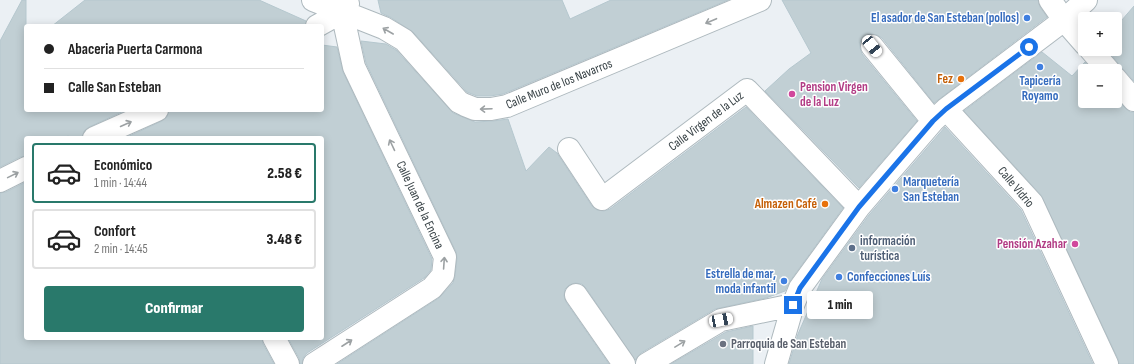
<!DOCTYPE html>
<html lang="es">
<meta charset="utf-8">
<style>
:root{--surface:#fff;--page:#f2f2f2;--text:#222;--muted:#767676;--line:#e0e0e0;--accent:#29796b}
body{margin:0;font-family:"Sofia Sans Condensed",sans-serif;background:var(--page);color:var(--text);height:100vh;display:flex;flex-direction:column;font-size:15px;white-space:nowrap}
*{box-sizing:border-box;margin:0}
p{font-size:13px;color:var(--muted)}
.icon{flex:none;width:22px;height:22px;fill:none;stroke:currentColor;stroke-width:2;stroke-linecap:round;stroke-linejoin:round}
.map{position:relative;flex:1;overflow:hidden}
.sheet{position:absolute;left:24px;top:136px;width:300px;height:204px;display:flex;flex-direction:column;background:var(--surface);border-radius:4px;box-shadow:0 2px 10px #0003}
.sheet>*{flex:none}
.top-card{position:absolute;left:24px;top:24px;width:300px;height:88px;border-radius:4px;box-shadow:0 2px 10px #0003;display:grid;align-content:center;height:88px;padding:0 20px;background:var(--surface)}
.buttons{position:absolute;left:1078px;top:12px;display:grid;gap:8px}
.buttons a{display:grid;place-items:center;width:44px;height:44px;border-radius:4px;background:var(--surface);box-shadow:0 2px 10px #0003;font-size:20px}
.end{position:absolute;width:18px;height:18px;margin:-9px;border:5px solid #1a73e8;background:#fff;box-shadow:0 0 0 2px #fff}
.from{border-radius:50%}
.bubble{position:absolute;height:28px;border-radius:4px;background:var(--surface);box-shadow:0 2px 10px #0003;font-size:13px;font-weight:800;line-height:28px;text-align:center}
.car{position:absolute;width:12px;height:24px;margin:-12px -6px;border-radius:5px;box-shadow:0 0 3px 1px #0007;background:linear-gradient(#fff 24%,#345 0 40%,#fff 0 76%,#345 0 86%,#fff 0)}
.top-card b{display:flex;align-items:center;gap:14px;height:38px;font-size:15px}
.top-card b+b{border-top:1px solid var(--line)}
.top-card i{width:10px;height:10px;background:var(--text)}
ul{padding:7px 0 0;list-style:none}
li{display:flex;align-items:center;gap:12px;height:60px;margin:0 8px 6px;padding:0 12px;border:2px solid var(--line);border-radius:4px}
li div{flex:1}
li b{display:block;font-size:15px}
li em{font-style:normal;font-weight:800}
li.current{border-color:var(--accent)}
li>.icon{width:36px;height:36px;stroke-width:1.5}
.cta{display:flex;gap:8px;margin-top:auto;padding:8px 20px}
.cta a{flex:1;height:46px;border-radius:4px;background:var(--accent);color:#fff;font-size:16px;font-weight:800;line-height:46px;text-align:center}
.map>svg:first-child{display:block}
</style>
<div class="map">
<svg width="1134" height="364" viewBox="0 0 1134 364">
<rect width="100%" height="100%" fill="#ebf0f4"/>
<path fill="#c1cfd4" stroke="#b5c7ce" d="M 22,0 L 26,0 L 26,110 L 126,110 L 89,127 L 84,131 L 82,138 L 72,138 L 68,136 L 64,138 L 26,138 L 26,156 L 20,157 L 0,167 L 0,41 Z
M 85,0 L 259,0 L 306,21 L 305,26 L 52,26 Z
M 378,0 L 562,0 L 570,19 L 611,0 L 728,0 L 503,94 L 490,96 L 477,96 L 467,92 L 413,32 L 390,17 L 381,13 Z
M 782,0 L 1038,0 L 1040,7 L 1047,17 L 934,103 L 882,38 L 877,35 L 870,34 L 864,37 L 860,42 L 860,48 L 862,54 L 917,121 L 859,188 L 765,91 L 789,69 L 811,53 Z
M 1134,6 L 1134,81 L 1121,67 L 1107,49 L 1115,49 L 1115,28 Z
M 361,41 L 386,44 L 396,50 L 453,113 L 475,122 L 493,121 L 508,119 L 526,171 L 549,147 L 557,153 L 592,206 L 597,210 L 604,211 L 610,209 L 746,107 L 843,208 L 790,281 L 785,291 L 766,298 L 715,309 L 641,353 L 635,360 L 586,288 L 582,284 L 575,283 L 569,285 L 565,289 L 564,296 L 566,302 L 609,364 L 337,364 L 439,298 L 453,283 L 455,276 L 457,258 L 456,252 L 366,63 Z
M 322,45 L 337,47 L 343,72 L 432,259 L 431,270 L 424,278 L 307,353 L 303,358 L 302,364 L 300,364 L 299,358 L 288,338 L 322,338 L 322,138 L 125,138 L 162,121 L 167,117 L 169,110 L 322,110 Z
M 1042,52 L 1072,76 L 1085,62 L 1092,71 L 1085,71 L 1085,101 L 1115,101 L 1115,97 L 1125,108 L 1130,112 L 1134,112 L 1134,364 L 1119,364 L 1118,359 L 1041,195 L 964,111 Z
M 945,127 L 1021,210 L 1093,364 L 789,364 L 798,334 L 822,279 L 869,215 Z
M 26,182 L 26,338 L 262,338 L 263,344 L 274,364 L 0,364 L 0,193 L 6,192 Z
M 753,326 L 753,364 L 671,364 L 726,332 Z"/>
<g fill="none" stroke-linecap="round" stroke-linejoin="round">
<g stroke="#aeb9be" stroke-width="24">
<path id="street" d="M 313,0 L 384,28 L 404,40 L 459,102 L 465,105 L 475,109 L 491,109 L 507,106 L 760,0
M 1050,0 L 1064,20 L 1085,44
M 317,26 L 342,12 L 348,4
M 872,46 L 933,121
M 1090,49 L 1109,71
M 1115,78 L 1134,100
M 946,109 L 1032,203 L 1107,364
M 94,138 L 157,110
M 569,149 L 602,199 L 747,90 L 859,207
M 0,181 L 26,168
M 576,295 L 624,364
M 274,338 L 288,364
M 314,364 L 432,288 L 443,275 L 445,257 L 354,67 L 342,12
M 647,364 L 721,320 L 793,305
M 776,364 L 793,305 L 800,288 L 859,207 L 933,121 L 946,109 L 1064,20 L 1086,0"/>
</g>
<use href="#street" stroke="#fff" stroke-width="22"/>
</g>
<defs><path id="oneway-shaft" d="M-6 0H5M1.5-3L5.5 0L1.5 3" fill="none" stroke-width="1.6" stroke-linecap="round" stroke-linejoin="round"/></defs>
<g stroke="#9ca1a3">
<use href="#oneway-shaft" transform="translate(711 21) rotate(157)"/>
<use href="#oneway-shaft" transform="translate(388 31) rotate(-150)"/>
<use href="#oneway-shaft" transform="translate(486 109) rotate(178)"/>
<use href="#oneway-shaft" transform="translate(126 124) rotate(-24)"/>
<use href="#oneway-shaft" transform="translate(392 145) rotate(-115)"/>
<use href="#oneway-shaft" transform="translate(13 175) rotate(-26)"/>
<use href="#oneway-shaft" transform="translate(444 263) rotate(-86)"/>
<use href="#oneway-shaft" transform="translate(347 343) rotate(-33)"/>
<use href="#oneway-shaft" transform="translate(680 344) rotate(-31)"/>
</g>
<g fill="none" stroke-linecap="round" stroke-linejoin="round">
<path stroke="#1a73e8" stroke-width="5" d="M 793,305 L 800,288 L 859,207 L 933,121 L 946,109 L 1029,47"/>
</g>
<g fill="#3f7fe0" stroke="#fff" stroke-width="1.5">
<circle cx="1027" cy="18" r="4"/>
<circle cx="1040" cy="67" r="4"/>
<circle cx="895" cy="189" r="4"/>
<circle cx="839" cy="277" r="4"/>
<circle cx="784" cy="281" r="4"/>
</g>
<g fill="#e8710a" stroke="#fff" stroke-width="1.5">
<circle cx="961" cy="79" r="4"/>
<circle cx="825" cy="204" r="4"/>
</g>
<g fill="#d1479c" stroke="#fff" stroke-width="1.5">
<circle cx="792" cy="94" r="4"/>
<circle cx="1075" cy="244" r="4"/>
</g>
<circle fill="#5c6f8a" stroke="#fff" stroke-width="1.5" cx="852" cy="248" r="4"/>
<circle fill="#6b7280" stroke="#fff" stroke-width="1.5" cx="723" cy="344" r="4"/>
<g text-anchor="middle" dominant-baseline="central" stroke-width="3" stroke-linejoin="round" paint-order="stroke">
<g font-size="13" font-weight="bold" fill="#366cbe" stroke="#fff" text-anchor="end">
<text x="1019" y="18">El asador de San Esteban (pollos)</text>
<text x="1040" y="81" text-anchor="middle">Tapicería<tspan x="1040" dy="15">Royamo</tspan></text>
<text x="903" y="182" text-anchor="start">Marquetería<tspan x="903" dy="15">San Esteban</tspan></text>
<text x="776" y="274">Estrella de mar,<tspan x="776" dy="15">moda infantil</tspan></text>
<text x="847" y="277" text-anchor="start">Confecciones Luís</text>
</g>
<g font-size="13" font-weight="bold" fill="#c56008" stroke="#fff" text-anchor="end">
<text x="953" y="79">Fez</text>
<text x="817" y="204">Almazen Café</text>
</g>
<g font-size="13" fill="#394347" stroke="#fff">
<text transform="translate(559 84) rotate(-22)">Calle Muro de los Navarros</text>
<text transform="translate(706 121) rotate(-37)">Calle Virgen de la Luz</text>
<text transform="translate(1016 187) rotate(50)">Calle Vidrio</text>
<text transform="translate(420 205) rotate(65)">Calle Juan de la Encina</text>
</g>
<g font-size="13" font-weight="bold" fill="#b23c85" stroke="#fff" text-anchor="start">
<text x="800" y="87">Pension Virgen<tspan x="800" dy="15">de la Luz</tspan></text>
<text x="1067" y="244" text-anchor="end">Pensión Azahar</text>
</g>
<g font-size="13" font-weight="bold" fill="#4e5e75" stroke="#fff" text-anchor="start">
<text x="860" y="241">información<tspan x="860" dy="15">turística</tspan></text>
</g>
<g font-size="13" font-weight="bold" fill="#5b616d" stroke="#fff" text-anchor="start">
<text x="731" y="344">Parroquia de San Esteban</text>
</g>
</g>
</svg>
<div class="buttons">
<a>+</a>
<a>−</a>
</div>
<i class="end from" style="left:1029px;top:47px"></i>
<i class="end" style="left:793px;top:305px"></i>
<div class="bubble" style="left:807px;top:291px;width:66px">1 min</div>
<i class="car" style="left:872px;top:46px;rotate:141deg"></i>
<i class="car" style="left:721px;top:320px;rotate:79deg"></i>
<div class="top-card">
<b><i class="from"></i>Abaceria Puerta Carmona</b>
<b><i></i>Calle San Esteban</b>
</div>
<section class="sheet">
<ul>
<li class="current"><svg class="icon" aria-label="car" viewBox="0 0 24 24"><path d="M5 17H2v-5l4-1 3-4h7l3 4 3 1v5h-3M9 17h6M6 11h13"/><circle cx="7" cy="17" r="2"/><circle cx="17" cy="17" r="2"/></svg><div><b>Económico</b><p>1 min · 14:44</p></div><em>2.58 €</em></li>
<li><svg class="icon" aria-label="car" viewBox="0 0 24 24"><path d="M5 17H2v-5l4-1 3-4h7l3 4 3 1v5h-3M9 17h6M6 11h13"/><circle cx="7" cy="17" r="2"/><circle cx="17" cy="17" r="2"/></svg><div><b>Confort</b><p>2 min · 14:45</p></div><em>3.48 €</em></li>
</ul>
<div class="cta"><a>Confirmar</a></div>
</section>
</div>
